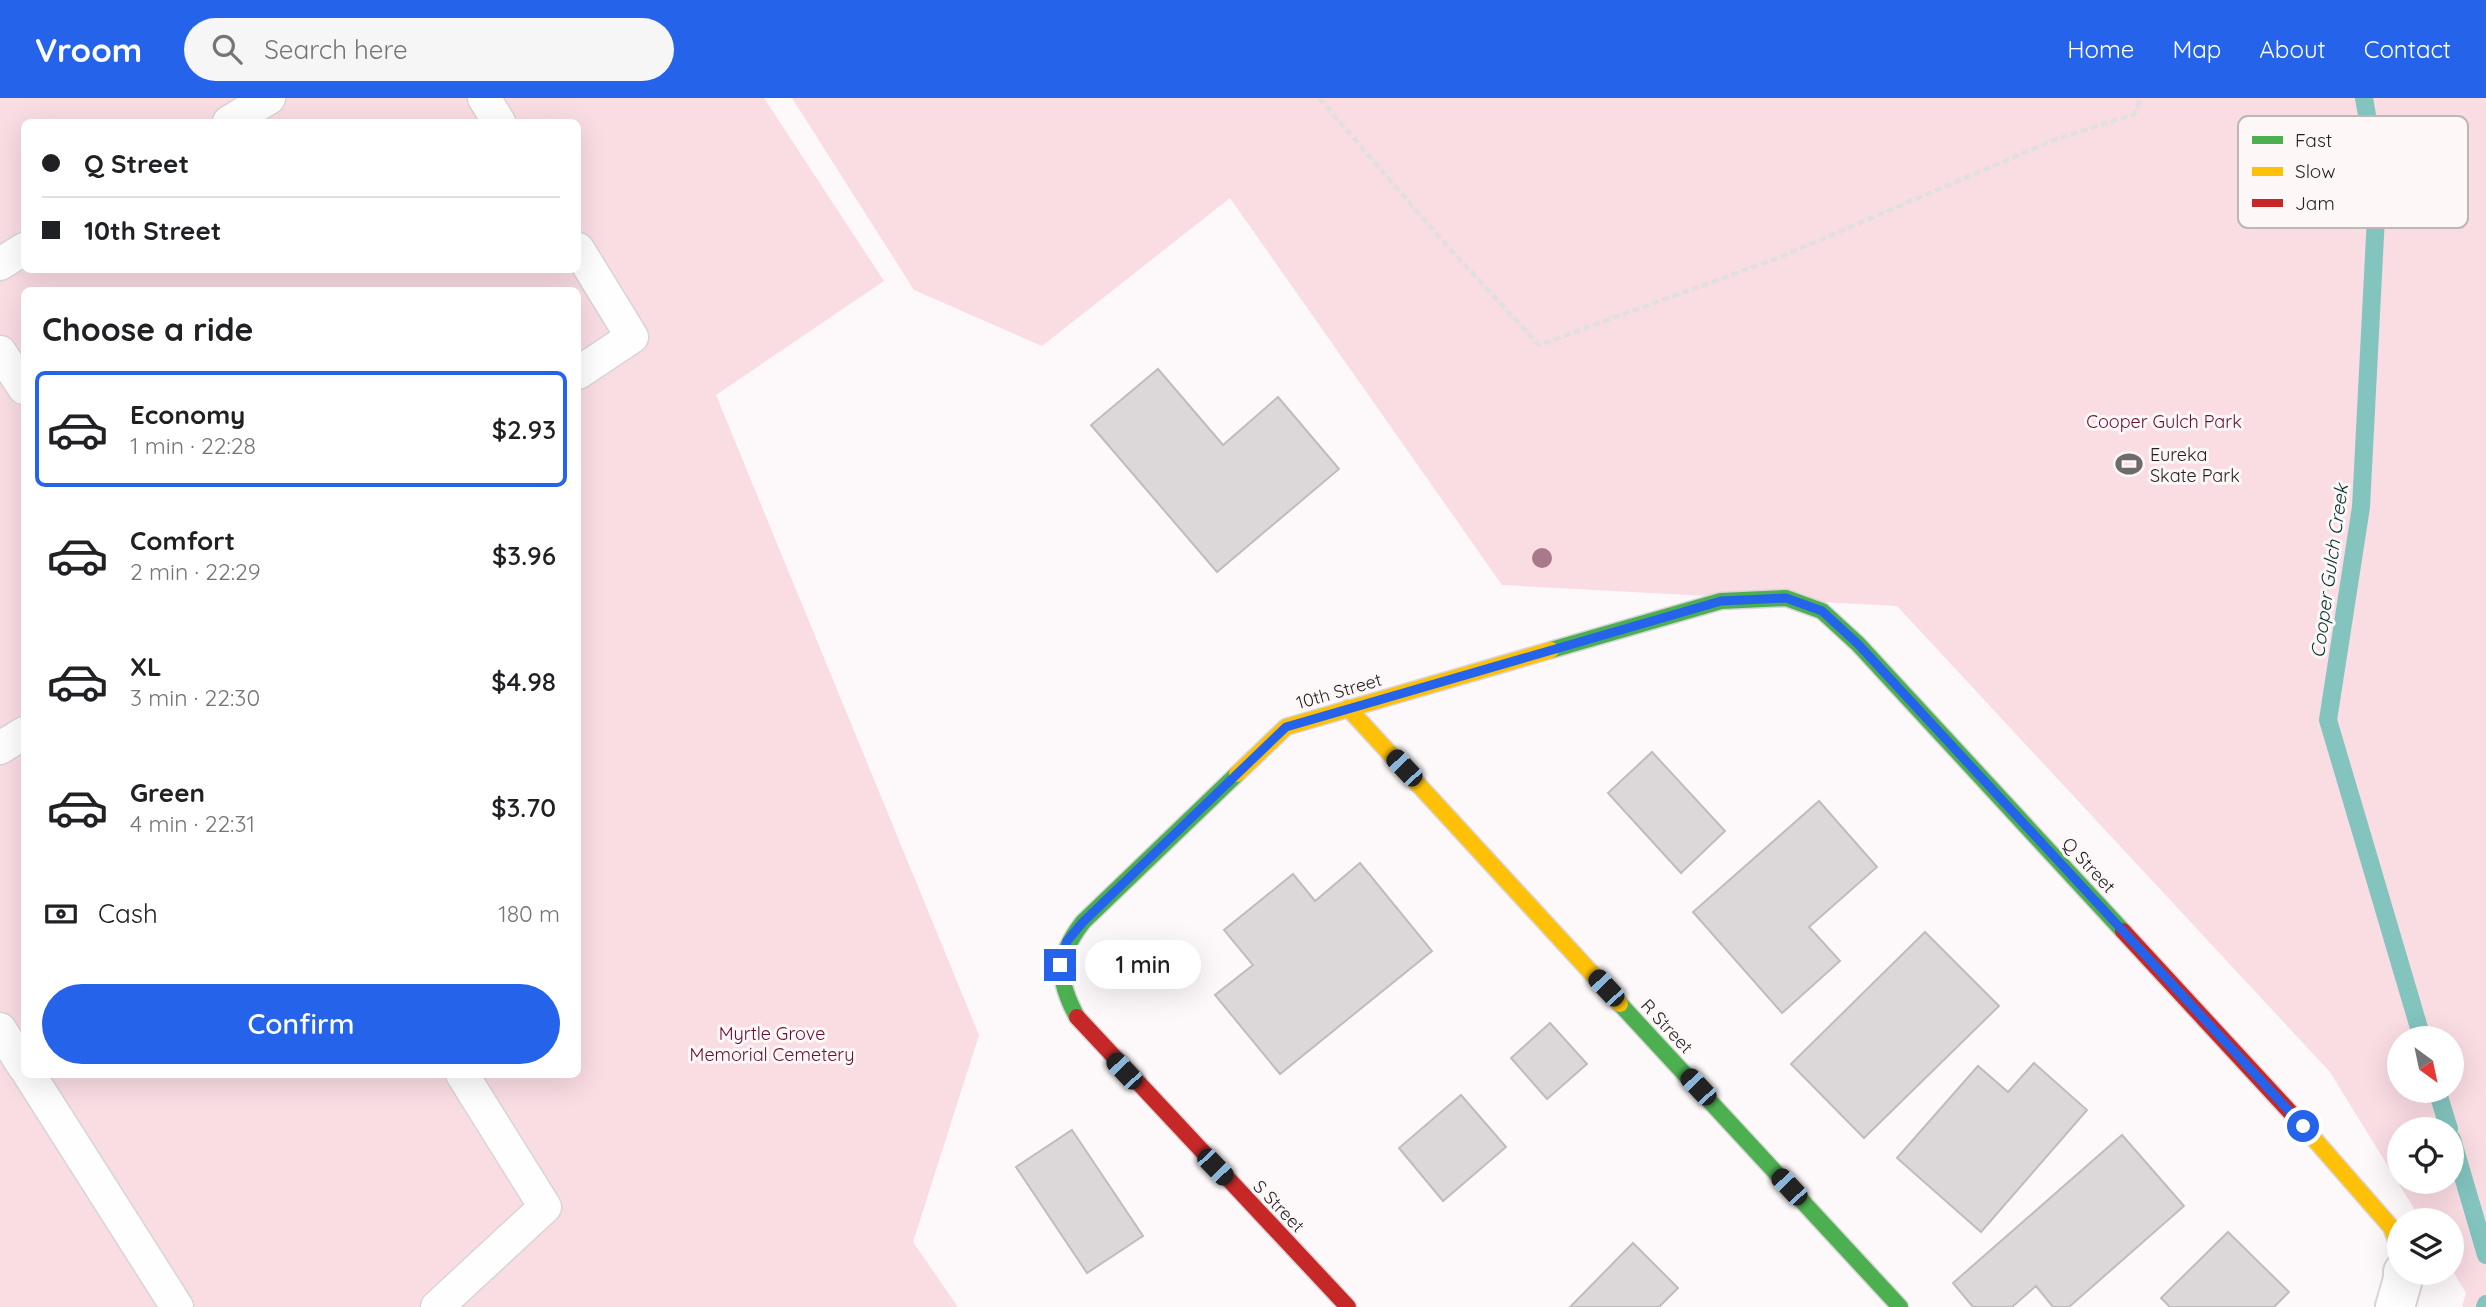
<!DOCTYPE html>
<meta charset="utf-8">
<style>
:root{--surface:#fff;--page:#f6f6f6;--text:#202124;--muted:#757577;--line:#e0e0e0;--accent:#2563eb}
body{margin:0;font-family:Quicksand,sans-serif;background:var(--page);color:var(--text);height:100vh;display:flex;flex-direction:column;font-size:26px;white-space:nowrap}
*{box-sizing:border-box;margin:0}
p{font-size:23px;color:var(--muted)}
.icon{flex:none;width:38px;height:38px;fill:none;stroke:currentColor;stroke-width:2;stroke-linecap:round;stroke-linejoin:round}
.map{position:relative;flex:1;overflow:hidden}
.panel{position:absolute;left:21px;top:189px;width:560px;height:791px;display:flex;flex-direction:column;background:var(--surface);border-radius:10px;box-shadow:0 7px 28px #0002}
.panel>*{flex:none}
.banner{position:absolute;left:21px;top:21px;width:560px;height:154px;border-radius:10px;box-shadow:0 7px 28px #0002;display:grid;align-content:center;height:154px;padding:0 21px;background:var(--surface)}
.needle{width:46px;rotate:147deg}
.tools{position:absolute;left:2387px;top:928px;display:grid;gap:14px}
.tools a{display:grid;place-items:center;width:77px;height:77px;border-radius:50%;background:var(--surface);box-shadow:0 7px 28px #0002;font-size:35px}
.end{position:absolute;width:32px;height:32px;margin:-16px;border:9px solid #2563eb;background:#fff;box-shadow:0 0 0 4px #fff}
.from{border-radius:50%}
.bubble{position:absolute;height:49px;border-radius:24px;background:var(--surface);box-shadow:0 7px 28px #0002;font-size:23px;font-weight:600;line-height:49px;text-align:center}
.car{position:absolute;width:21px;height:42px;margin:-21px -10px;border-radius:9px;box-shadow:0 0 5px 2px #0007;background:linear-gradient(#222 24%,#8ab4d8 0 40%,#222 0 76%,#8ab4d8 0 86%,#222 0)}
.banner b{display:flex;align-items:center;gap:24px;height:66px;font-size:26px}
.banner b+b{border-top:2px solid var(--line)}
.banner i{width:18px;height:18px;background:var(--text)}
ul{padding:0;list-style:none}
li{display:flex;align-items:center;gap:21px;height:116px;margin:0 14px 10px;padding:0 7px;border:4px solid transparent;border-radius:10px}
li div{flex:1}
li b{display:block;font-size:26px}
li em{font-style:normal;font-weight:600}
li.selected{border-color:var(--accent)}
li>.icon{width:63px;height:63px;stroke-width:1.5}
h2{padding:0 21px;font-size:32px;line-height:84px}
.pay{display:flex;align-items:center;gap:18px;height:77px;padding:0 21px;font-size:26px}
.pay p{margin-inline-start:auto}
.action{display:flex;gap:14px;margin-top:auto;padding:14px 21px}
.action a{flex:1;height:80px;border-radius:42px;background:var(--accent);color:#fff;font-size:28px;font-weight:600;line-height:80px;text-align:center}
header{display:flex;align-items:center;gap:42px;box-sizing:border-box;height:98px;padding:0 35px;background:var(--accent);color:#fff}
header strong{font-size:33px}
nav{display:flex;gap:38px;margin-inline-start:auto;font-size:24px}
.search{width:490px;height:63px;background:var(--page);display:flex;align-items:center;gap:18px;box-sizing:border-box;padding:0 24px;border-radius:38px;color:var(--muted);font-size:26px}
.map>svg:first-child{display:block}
</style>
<header>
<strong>Vroom</strong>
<div class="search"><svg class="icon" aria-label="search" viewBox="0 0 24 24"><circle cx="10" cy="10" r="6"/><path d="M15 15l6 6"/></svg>Search here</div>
<nav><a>Home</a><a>Map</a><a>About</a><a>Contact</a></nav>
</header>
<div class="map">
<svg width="2486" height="1209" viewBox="0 0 2486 1209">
<rect width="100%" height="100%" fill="#fdf8f9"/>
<path fill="#fadce3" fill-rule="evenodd" d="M 0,0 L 764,0 L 884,183 L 716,297 L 979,937 L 913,1144 L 958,1209 L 0,1209 ZM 24,24 L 578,24 L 578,172 L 24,172 ZM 24,192 L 578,192 L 578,976 L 24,976 Z
M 792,0 L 2486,0 L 2486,1209 L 2462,1209 L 2466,1195 L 2452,1172 L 2452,1122 L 2421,1122 L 2330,974 L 1897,508 L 1502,487 L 1230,100 L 1042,248 L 914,192 ZM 2399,940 L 2452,940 L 2452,992 L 2399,992 ZM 2399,1031 L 2452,1031 L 2452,1083 L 2399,1083 Z"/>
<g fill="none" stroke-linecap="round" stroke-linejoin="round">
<path stroke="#83c4be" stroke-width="18" d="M 2364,0 L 2378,80 L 2361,409 L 2328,622 L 2422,940
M 2437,992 L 2449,1031
M 2452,1041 L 2486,1157
M 2485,1209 L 2486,1206"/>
</g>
<path fill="#dcd8d9" stroke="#c0bcbc" stroke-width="2" d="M 1158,271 L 1223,347 L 1278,299 L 1339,371 L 1217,474 L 1091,327 Z
M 1652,654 L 1725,733 L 1681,775 L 1608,695 Z
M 1819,703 L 1877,769 L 1809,829 L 1840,863 L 1782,915 L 1693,814 Z
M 1360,765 L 1432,853 L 1280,976 L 1215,897 L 1253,867 L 1224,832 L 1293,776 L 1315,803 Z
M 1925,834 L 1999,908 L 1864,1040 L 1791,966 Z
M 1550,925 L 1587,966 L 1547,1001 L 1511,960 Z
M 2034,965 L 2087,1012 L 1981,1134 L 1897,1060 L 1978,968 L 2008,994 Z
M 1461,997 L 1506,1049 L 1443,1103 L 1399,1050 Z
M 1072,1032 L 1143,1138 L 1087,1175 L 1016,1069 Z
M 2122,1037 L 2184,1108 L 2069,1209 L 2053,1209 L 2036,1188 L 2012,1209 L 1973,1209 L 1953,1185 Z
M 2228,1134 L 2289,1194 L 2274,1209 L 2170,1209 L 2161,1200 Z
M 1633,1145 L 1678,1190 L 1659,1209 L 1570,1209 Z"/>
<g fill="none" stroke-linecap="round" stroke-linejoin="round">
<g stroke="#d9d5d6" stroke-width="35">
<path id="lane" d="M 484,0 L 499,24
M 229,24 L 269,0
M 578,151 L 632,239 L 578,275
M 0,166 L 24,151
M 0,254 L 24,290
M 0,650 L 24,635
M 0,931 L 24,969
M 29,976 L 177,1209
M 437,1209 L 545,1109 L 462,976"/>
</g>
<g stroke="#d9d5d6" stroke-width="42">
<path id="street" d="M 2395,1209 L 2403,1181 L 2403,1174"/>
</g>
<g stroke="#d9d5d6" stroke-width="19">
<path id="fast" d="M 1551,552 L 1721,503 L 1786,500 L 1822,513 L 1858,546 L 2123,833
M 1620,906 L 1900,1209
M 1077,919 C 1056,880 1056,859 1083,824 L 1237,676"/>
</g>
<g stroke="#d9d5d6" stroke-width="19">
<path id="slow" d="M 1348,610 L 1620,906
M 1237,676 L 1286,629 L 1551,552
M 2302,1027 L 2391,1129 L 2399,1149"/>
</g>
<g stroke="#d9d5d6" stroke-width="19">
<path id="jam" d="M 2123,833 L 2302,1027
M 1077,919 L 1348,1209"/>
</g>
<path stroke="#e1e0e0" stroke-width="4.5" stroke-dasharray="7 3.5" stroke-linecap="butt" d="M 1319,0 L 1440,140 L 1539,247 L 1780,159 L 2054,42 L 2134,16 L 2141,0"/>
<use href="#lane" stroke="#fffefe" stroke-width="32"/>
<use href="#street" stroke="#fffefe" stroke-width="38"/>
<use href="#fast" stroke="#4caf50" stroke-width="16"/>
<use href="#slow" stroke="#ffc107" stroke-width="16"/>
<use href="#jam" stroke="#c62828" stroke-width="16"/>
</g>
<circle fill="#a9788b" cx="1542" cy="460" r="10"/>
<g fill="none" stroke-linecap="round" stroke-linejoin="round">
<path stroke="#2563eb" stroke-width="9" d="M 1060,867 L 1067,843 L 1083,824 L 1286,629 L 1721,503 L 1786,500 L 1822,513 L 1858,546 L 2303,1028"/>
</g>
<defs>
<g id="stadium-bare" transform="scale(2.1)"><path d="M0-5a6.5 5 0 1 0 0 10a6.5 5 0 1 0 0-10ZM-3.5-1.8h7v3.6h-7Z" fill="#6f6b6c" stroke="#fef7f8" stroke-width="2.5" paint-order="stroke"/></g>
</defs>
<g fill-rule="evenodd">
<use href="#stadium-bare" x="2129" y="366"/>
</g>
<g text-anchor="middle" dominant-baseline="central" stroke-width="6" stroke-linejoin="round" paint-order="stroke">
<g font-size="18" fill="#651031" stroke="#fef7f8">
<text x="2164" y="323">Cooper Gulch Park</text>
<text x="772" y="935">Myrtle Grove<tspan x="772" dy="21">Memorial Cemetery</tspan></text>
</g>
<g font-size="18" fill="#231f20" stroke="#fef7f8" text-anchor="start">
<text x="2150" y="356">Eureka<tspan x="2150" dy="21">Skate Park</tspan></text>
</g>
<g font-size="18" fill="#231f20" stroke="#fef7f8">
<text transform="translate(1339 593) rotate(-16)">10th Street</text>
<text transform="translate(2089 767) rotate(47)">Q Street</text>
<text transform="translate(1667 928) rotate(47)">R Street</text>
<text transform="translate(1279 1108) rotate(46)">S Street</text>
</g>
<g font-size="19" font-style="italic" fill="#03322f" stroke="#fef7f8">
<text transform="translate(2329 473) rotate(-82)">Cooper Gulch Creek</text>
</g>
</g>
<rect x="2238" y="18" width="230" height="112" rx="10" fill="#fef7f8" stroke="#bcb6b7" stroke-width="2"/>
<rect x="2252" y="38" width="31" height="8" fill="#4caf50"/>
<rect x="2252" y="69" width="31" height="9" fill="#ffc107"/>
<rect x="2252" y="101" width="31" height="8" fill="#c62828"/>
<g font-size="19" fill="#231f20">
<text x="2295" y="49">Fast</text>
<text x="2295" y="80">Slow</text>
<text x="2295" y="112">Jam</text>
</g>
</svg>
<div class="tools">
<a><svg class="needle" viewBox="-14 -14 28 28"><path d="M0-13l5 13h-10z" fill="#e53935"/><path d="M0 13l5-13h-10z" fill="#757577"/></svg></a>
<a><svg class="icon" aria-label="locate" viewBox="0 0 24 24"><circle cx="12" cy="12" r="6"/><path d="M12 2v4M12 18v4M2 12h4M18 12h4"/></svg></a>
<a><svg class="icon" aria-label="layers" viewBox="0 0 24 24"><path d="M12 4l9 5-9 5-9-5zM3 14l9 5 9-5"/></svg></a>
</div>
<i class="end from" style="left:2303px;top:1028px"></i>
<i class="end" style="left:1060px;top:867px"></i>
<div class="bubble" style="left:1085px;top:842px;width:116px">1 min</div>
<i class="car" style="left:1404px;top:670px;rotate:317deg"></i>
<i class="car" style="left:1606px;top:890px;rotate:317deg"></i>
<i class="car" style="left:1124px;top:973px;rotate:317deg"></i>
<i class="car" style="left:1698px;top:989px;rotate:317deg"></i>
<i class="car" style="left:1215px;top:1069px;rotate:136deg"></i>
<i class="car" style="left:1789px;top:1089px;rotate:317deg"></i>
<div class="banner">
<b><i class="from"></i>Q Street</b>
<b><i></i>10th Street</b>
</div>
<section class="panel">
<h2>Choose a ride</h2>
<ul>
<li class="selected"><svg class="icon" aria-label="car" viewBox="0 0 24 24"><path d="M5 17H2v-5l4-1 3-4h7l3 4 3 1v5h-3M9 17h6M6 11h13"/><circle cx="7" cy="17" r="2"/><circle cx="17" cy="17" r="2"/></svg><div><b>Economy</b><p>1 min · 22:28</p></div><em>$2.93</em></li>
<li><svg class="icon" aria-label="car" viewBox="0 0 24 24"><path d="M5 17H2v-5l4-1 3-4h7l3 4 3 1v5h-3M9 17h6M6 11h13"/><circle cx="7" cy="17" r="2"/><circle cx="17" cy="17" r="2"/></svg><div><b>Comfort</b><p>2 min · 22:29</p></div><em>$3.96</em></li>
<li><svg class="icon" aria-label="car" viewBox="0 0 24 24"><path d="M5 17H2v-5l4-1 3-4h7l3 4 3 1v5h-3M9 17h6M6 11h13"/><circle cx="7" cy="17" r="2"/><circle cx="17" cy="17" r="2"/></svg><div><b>XL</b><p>3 min · 22:30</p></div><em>$4.98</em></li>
<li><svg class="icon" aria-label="car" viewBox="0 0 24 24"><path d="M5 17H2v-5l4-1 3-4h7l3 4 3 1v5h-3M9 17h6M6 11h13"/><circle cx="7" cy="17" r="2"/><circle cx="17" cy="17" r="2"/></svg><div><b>Green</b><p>4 min · 22:31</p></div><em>$3.70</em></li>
</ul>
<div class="pay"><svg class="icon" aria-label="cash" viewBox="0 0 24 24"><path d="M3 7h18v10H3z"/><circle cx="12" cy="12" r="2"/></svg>Cash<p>180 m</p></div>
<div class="action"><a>Confirm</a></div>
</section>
</div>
